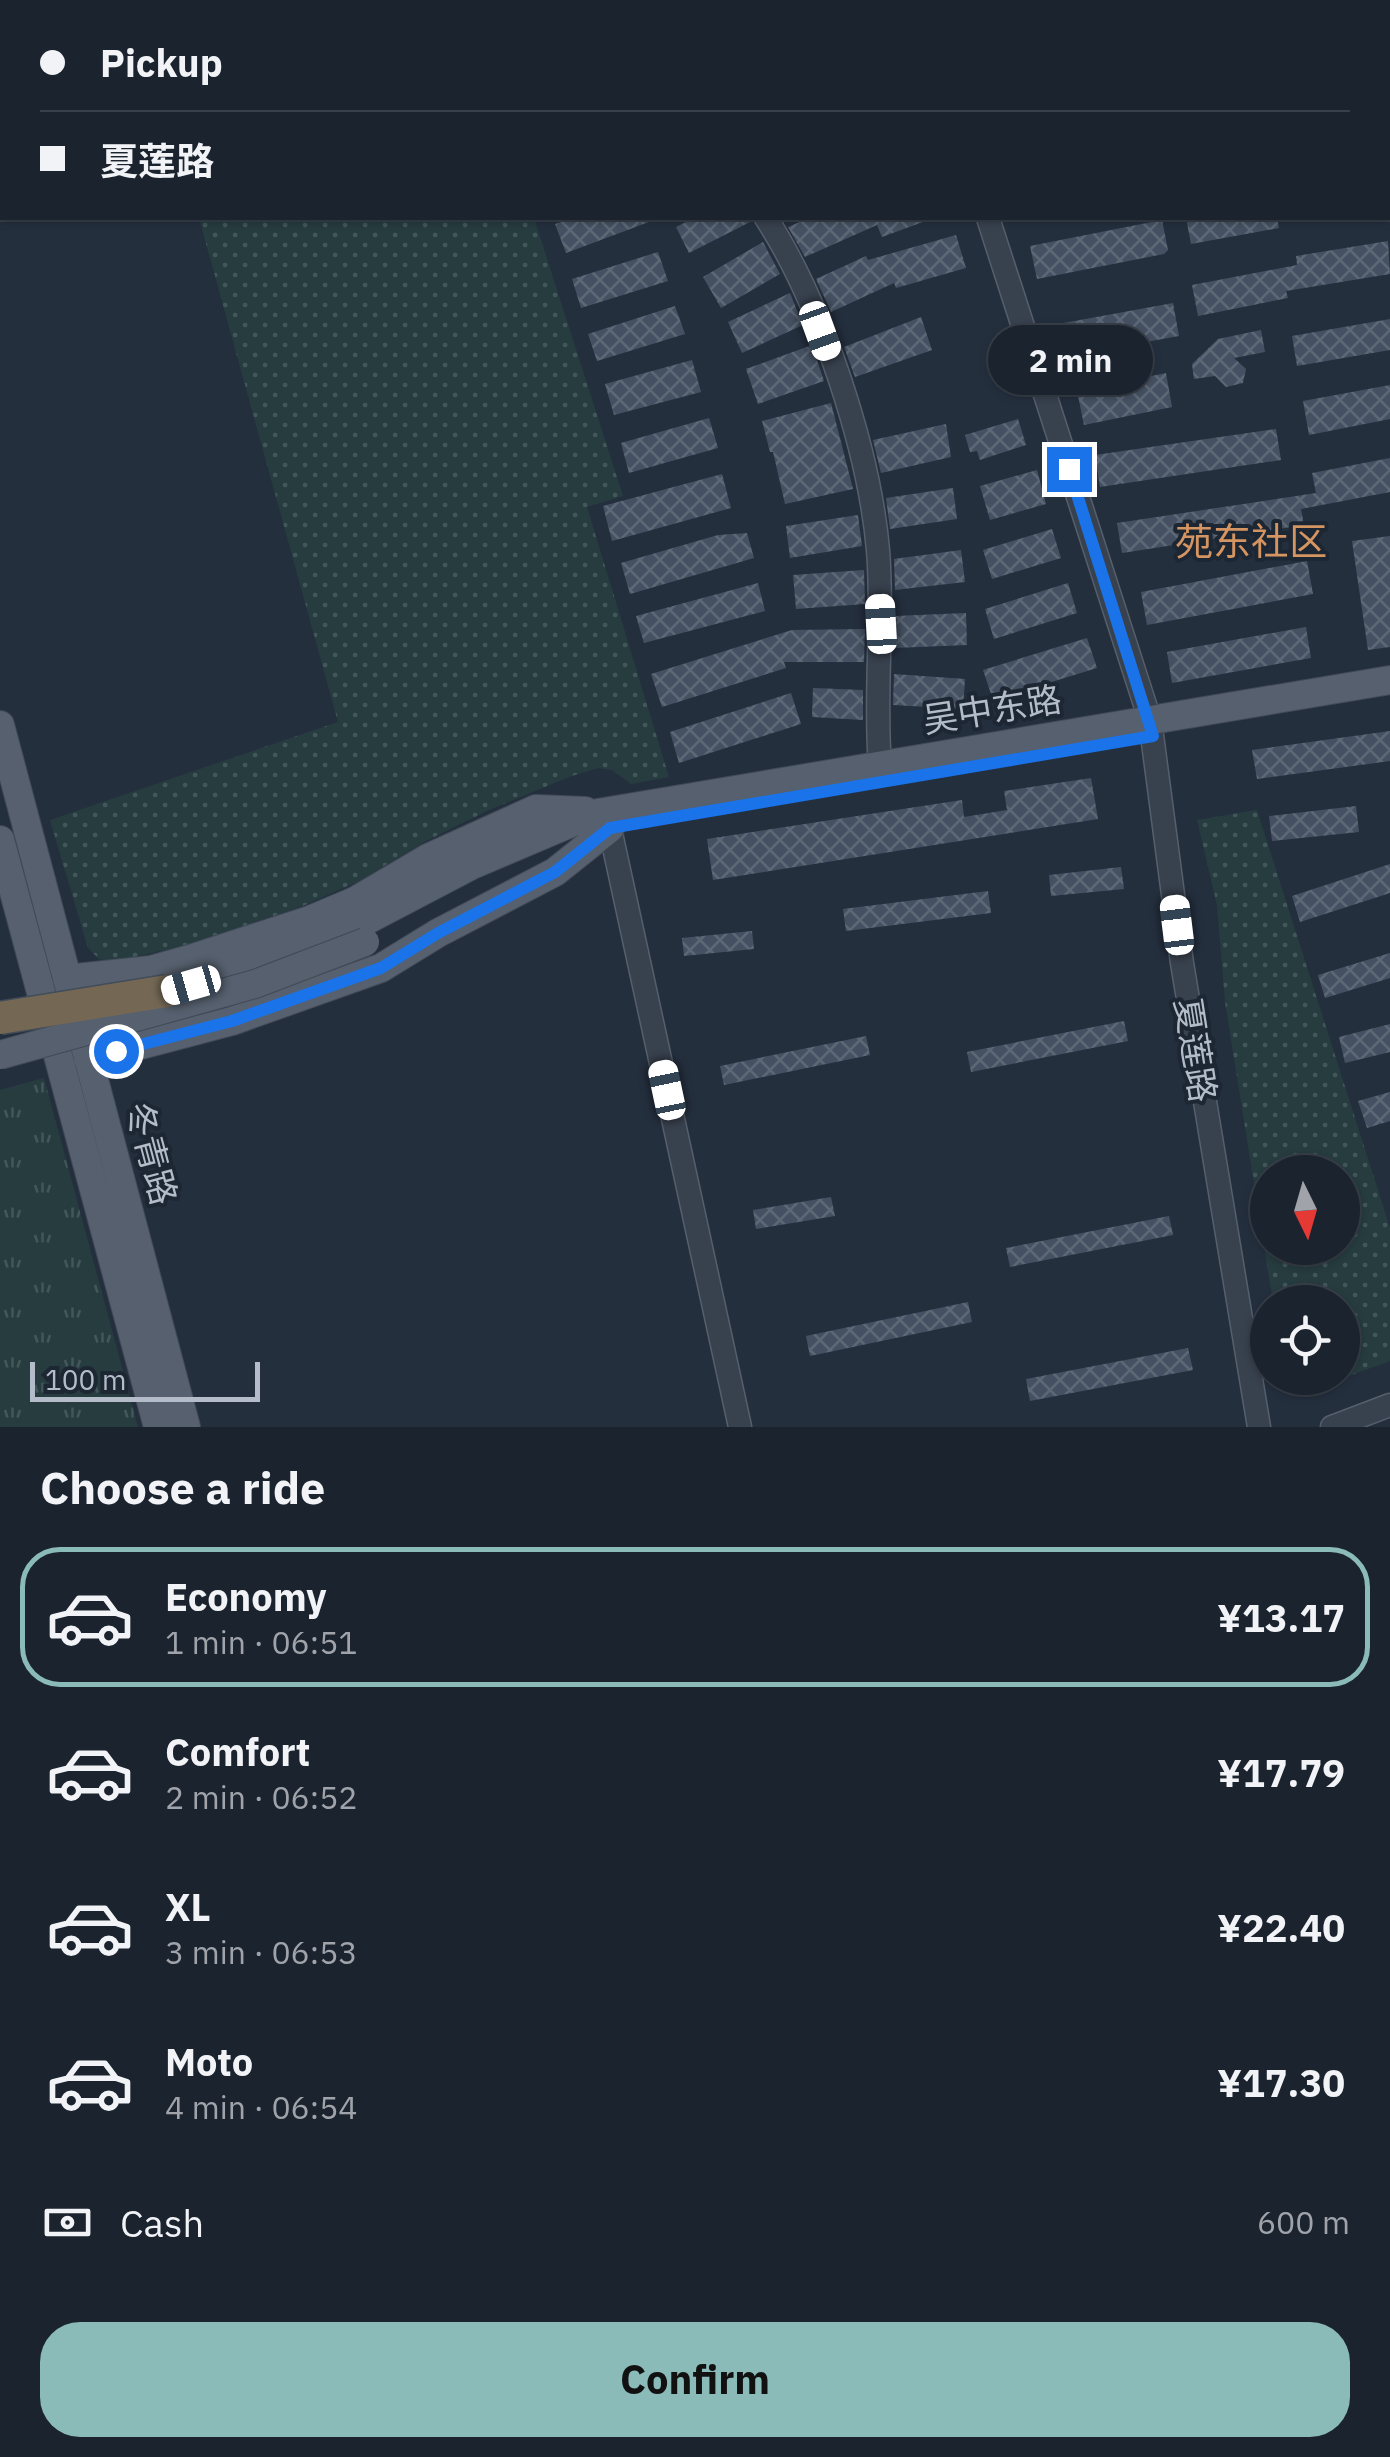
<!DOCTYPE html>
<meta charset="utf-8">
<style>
:root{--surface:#1b232e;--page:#242b36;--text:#f1f3f6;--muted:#a0a4aa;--line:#39404a;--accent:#8bbbb9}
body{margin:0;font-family:"IBM Plex Sans","Noto Sans SC",sans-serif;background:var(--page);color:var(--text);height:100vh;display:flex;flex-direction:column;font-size:38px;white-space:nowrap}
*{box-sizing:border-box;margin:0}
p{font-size:32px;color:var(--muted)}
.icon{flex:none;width:55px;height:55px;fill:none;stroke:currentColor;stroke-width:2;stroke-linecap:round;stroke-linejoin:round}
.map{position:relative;height:1427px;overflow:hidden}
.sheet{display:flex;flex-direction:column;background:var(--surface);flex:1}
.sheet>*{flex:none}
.guide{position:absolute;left:0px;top:0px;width:1390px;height:220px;box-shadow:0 2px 8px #0004,0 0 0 2px var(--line);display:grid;align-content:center;height:220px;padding:0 40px;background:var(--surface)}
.needle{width:65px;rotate:175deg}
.controls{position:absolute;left:1250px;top:1155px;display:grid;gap:20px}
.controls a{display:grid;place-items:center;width:110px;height:110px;border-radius:50%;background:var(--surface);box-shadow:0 2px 8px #0004,0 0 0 2px var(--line);font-size:50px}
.scale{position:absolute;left:30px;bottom:25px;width:230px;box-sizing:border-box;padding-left:10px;border:5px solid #b4bcc9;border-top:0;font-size:28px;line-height:35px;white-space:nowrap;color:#b4bcc9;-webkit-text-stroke:8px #1d2633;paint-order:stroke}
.end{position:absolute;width:45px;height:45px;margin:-22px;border:12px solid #1a73e8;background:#fff;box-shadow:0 0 0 5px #fff}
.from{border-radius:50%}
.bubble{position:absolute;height:70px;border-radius:35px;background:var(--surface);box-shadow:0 2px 8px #0004,0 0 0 2px var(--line);font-size:32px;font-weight:800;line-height:70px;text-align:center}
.car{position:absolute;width:30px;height:60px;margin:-30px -15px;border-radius:12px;box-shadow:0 0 8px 2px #0007;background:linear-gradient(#fff 24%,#345 0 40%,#fff 0 76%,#345 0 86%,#fff 0)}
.guide b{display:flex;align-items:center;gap:35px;height:95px;font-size:38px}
.guide b+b{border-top:2px solid var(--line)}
.guide i{width:25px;height:25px;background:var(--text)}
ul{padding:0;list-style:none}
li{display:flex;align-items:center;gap:30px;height:140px;margin:0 20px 15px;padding:0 20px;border:5px solid transparent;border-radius:40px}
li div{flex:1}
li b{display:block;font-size:38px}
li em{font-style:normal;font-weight:800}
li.active{border-color:var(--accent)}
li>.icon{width:90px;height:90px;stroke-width:1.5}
h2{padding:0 40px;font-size:45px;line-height:120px}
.pay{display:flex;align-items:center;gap:25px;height:110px;padding:0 40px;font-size:38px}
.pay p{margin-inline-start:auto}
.button{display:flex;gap:20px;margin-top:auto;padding:20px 40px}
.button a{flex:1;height:115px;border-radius:40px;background:var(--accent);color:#111;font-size:40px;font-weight:800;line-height:115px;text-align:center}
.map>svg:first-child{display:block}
</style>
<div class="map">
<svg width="1390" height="1427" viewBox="0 0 1390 1427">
<defs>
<pattern id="grass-dots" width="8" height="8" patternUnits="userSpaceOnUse" patternTransform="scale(2.5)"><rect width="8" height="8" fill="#263c3f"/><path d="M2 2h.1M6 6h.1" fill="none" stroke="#435659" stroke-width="1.8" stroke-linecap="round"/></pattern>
<pattern id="park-tufts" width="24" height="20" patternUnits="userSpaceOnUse" patternTransform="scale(2.5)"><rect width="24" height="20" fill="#263c3f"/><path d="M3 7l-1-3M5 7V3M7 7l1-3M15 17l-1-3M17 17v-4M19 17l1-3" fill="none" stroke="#435659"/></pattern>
<pattern id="building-cross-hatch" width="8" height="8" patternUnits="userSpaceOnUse" patternTransform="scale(2.5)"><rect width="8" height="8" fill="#455162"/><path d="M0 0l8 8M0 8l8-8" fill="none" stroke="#5d6877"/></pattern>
</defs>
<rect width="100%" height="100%" fill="#242f3e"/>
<path fill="url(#grass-dots)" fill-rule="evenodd" d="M 199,218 L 534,218 L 623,496 L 587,507 L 669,777 L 631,784 L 612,770 L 598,768 L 569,777 L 489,810 L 424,842 L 359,881 L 303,906 L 196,943 L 112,962 L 99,959 L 88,948 L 50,820 L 338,722 Z
M 1257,810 L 1390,1228 L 1390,1361 L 1298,1394 L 1290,1390 L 1285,1378 L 1342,1378 L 1342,1302 L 1273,1302 L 1225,1002 L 1217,905 L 1197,820 ZM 1268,1172 L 1342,1172 L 1342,1248 L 1268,1248 Z"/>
<path fill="url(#park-tufts)" d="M 44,1078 L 138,1427 L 0,1427 L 0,1090 Z"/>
<path fill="url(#building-cross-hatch)" d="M 574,218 L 657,218 L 657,219 L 566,253 L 555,224 Z
M 694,218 L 751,218 L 752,221 L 689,253 L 676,227 Z
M 809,218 L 931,218 L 931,219 L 882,237 L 877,225 L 805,257 L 788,227 Z
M 1186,218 L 1277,218 L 1279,228 L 1191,244 Z
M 1162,220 L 1168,250 L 1164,254 L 1037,279 L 1030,246 Z
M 956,235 L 966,268 L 896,288 L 894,283 L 831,312 L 816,279 L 866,256 L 868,260 Z
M 1388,241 L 1390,274 L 1286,291 L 1288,298 L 1198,316 L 1192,285 L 1297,265 L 1296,256 Z
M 763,242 L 780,274 L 721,308 L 703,277 Z
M 658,252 L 668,281 L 581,308 L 572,279 Z
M 790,293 L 803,325 L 742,353 L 728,322 Z
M 1173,303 L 1179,336 L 1064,357 L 1058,324 Z
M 675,306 L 685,334 L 597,361 L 588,334 Z
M 921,317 L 932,350 L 855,377 L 844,347 Z
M 1390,319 L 1390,350 L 1297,366 L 1292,336 Z
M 1261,330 L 1265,352 L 1234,358 L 1246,369 L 1243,383 L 1226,387 L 1215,376 L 1194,379 L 1192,364 L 1218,339 Z
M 812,345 L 824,381 L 758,404 L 746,369 Z
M 692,360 L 701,392 L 614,415 L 605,384 Z
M 1166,373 L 1172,407 L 1084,425 L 1077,391 Z
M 1390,385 L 1390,419 L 1309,435 L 1303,401 Z
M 831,403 L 853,489 L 785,504 L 773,452 L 770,452 L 762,421 Z
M 709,418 L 718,448 L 629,473 L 621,443 Z
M 1018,419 L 1026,445 L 980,460 L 977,451 L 970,452 L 965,435 Z
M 946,424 L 951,457 L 881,473 L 873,440 Z
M 1276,429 L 1281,460 L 1100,487 L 1095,455 Z
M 1390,458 L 1390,492 L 1301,509 L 1304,525 L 1122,553 L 1117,523 L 1316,493 L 1312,473 Z
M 1037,470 L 1046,504 L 990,520 L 980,486 Z
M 722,474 L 731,508 L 612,541 L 603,506 Z
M 953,488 L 957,519 L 890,529 L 886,498 Z
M 858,515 L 862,546 L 790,558 L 786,526 Z
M 1052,529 L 1061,558 L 992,579 L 983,550 Z
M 747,533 L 754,558 L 630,594 L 621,563 L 718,535 Z
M 1390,536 L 1390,647 L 1368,650 L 1352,541 Z
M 961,550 L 965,582 L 895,590 L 894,559 Z
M 1307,561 L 1313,594 L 1147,625 L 1141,592 Z
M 864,570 L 865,604 L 796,609 L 793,575 Z
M 758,583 L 765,611 L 644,643 L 636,616 Z
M 1068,583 L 1077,613 L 994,639 L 985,609 Z
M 966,613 L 967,645 L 894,648 L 895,616 Z
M 1306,627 L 1311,658 L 1172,683 L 1167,652 Z
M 865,629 L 864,662 L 784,662 L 786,668 L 662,707 L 651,674 L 792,630 Z
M 1087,638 L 1097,668 L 993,700 L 983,670 Z
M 894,674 L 965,679 L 963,709 L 893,705 Z
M 813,688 L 863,690 L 863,720 L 812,717 Z
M 791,693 L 801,724 L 679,763 L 670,732 Z
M 1390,731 L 1390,761 L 1257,779 L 1252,750 Z
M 1091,778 L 1098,819 L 713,880 L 707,839 L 962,800 L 964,817 L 1007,810 L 1004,791 Z
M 1356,806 L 1359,832 L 1272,841 L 1269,816 Z
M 1390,864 L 1390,893 L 1300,922 L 1292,896 Z
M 1121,867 L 1124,889 L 1051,896 L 1049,875 Z
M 988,891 L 991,913 L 846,931 L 843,909 Z
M 752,931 L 754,949 L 684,956 L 682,938 Z
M 1390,953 L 1390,978 L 1325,998 L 1318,975 Z
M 1124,1021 L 1128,1041 L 971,1072 L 967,1052 Z
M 1390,1024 L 1390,1052 L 1345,1063 L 1339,1037 Z
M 866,1036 L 870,1055 L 724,1085 L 720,1066 Z
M 1390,1092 L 1390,1121 L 1367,1128 L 1358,1101 Z
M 831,1197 L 835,1216 L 756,1229 L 753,1210 Z
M 1169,1216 L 1173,1235 L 1010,1267 L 1006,1248 Z
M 968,1302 L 972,1322 L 810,1356 L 806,1336 Z
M 1188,1348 L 1193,1370 L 1030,1401 L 1026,1379 Z"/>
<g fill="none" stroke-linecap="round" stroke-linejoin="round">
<g stroke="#565f6c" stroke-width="25">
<path id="minor" d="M 582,0 L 584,2
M 920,0 L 921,2
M 1388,92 L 1390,92
M 766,218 C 821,303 869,448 878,550 C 884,622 874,694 880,765
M 988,218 L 1150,720 L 1182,963 L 1259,1427
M 607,815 L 740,1427
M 1332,1427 L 1390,1405"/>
</g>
<g stroke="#414a57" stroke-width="30">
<path id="major" d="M 0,725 L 186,1427
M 0,840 L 158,1427
M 67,979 L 151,970 L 190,959 L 310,920 L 355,901 L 428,858 L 536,809 L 585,811
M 191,985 L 327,941 L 472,865 L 592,814 L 1390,680
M 88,1059 L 232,1021 L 381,968 L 438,933 L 555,872 L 610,828"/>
</g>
<use href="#minor" stroke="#38414e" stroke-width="22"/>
<use href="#major" stroke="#56606e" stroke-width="28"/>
<g stroke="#414a57" stroke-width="30" stroke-linecap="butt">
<path id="major-bridge" d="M 0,1055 L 255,984 L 365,942"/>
</g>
<g stroke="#434c59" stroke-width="35" stroke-linecap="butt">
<path id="highway-bridge" d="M 0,1018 L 167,991"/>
</g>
<use href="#major-bridge" stroke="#56606e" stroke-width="28"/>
<use href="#highway-bridge" stroke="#746855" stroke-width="32"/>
</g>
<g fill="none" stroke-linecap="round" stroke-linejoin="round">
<path stroke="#1a73e8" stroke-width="12" d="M 116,1051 L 232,1021 L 381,968 L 438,933 L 555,872 L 610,828 L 1153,736 L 1069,469"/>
</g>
<g text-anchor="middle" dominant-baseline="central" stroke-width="8" stroke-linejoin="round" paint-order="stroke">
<g font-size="35" fill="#b4bcc9" stroke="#1d2633">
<text transform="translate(992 709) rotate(-9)">吴中东路</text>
<text transform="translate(1196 1050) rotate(81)">夏莲路</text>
<text transform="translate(152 1153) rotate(75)">冬青路</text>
</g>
<g font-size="38" fill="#d59563" stroke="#1d2633">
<text x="1251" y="540">苑东社区</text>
</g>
</g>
</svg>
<div class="controls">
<a><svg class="needle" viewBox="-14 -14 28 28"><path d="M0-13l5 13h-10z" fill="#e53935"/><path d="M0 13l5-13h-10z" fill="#a0a4aa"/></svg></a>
<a><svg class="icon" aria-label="locate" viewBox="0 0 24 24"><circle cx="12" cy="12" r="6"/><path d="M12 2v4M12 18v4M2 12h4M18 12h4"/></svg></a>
</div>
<div class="scale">100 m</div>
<i class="end from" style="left:116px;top:1051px"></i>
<i class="end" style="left:1069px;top:469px"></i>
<div class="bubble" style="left:988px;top:325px;width:165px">2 min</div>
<i class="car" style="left:820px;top:331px;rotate:160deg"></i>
<i class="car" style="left:881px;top:624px;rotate:357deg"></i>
<i class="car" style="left:1177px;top:925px;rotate:353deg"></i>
<i class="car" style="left:191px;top:985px;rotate:254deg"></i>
<i class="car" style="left:667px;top:1090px;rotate:348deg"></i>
<div class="guide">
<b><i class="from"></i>Pickup</b>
<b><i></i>夏莲路</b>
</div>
</div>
<section class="sheet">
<h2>Choose a ride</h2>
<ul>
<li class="active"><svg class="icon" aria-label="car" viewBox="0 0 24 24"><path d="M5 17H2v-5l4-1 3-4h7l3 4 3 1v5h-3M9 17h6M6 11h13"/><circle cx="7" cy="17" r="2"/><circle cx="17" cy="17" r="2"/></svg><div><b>Economy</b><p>1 min · 06:51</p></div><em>¥13.17</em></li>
<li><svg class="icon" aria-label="car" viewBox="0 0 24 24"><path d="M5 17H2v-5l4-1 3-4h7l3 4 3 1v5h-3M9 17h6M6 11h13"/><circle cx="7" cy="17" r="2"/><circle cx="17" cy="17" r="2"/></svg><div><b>Comfort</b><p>2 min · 06:52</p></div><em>¥17.79</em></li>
<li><svg class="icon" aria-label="car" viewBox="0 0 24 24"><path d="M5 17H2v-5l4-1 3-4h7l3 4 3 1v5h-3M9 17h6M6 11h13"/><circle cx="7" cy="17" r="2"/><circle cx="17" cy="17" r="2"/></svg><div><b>XL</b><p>3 min · 06:53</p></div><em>¥22.40</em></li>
<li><svg class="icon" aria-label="car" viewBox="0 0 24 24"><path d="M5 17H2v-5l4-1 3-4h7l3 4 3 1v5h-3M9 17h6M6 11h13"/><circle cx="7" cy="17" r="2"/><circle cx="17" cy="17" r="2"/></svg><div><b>Moto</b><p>4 min · 06:54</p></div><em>¥17.30</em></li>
</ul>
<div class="pay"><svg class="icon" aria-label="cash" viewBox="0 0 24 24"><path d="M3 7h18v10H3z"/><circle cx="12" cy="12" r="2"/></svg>Cash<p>600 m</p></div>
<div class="button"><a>Confirm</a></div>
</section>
